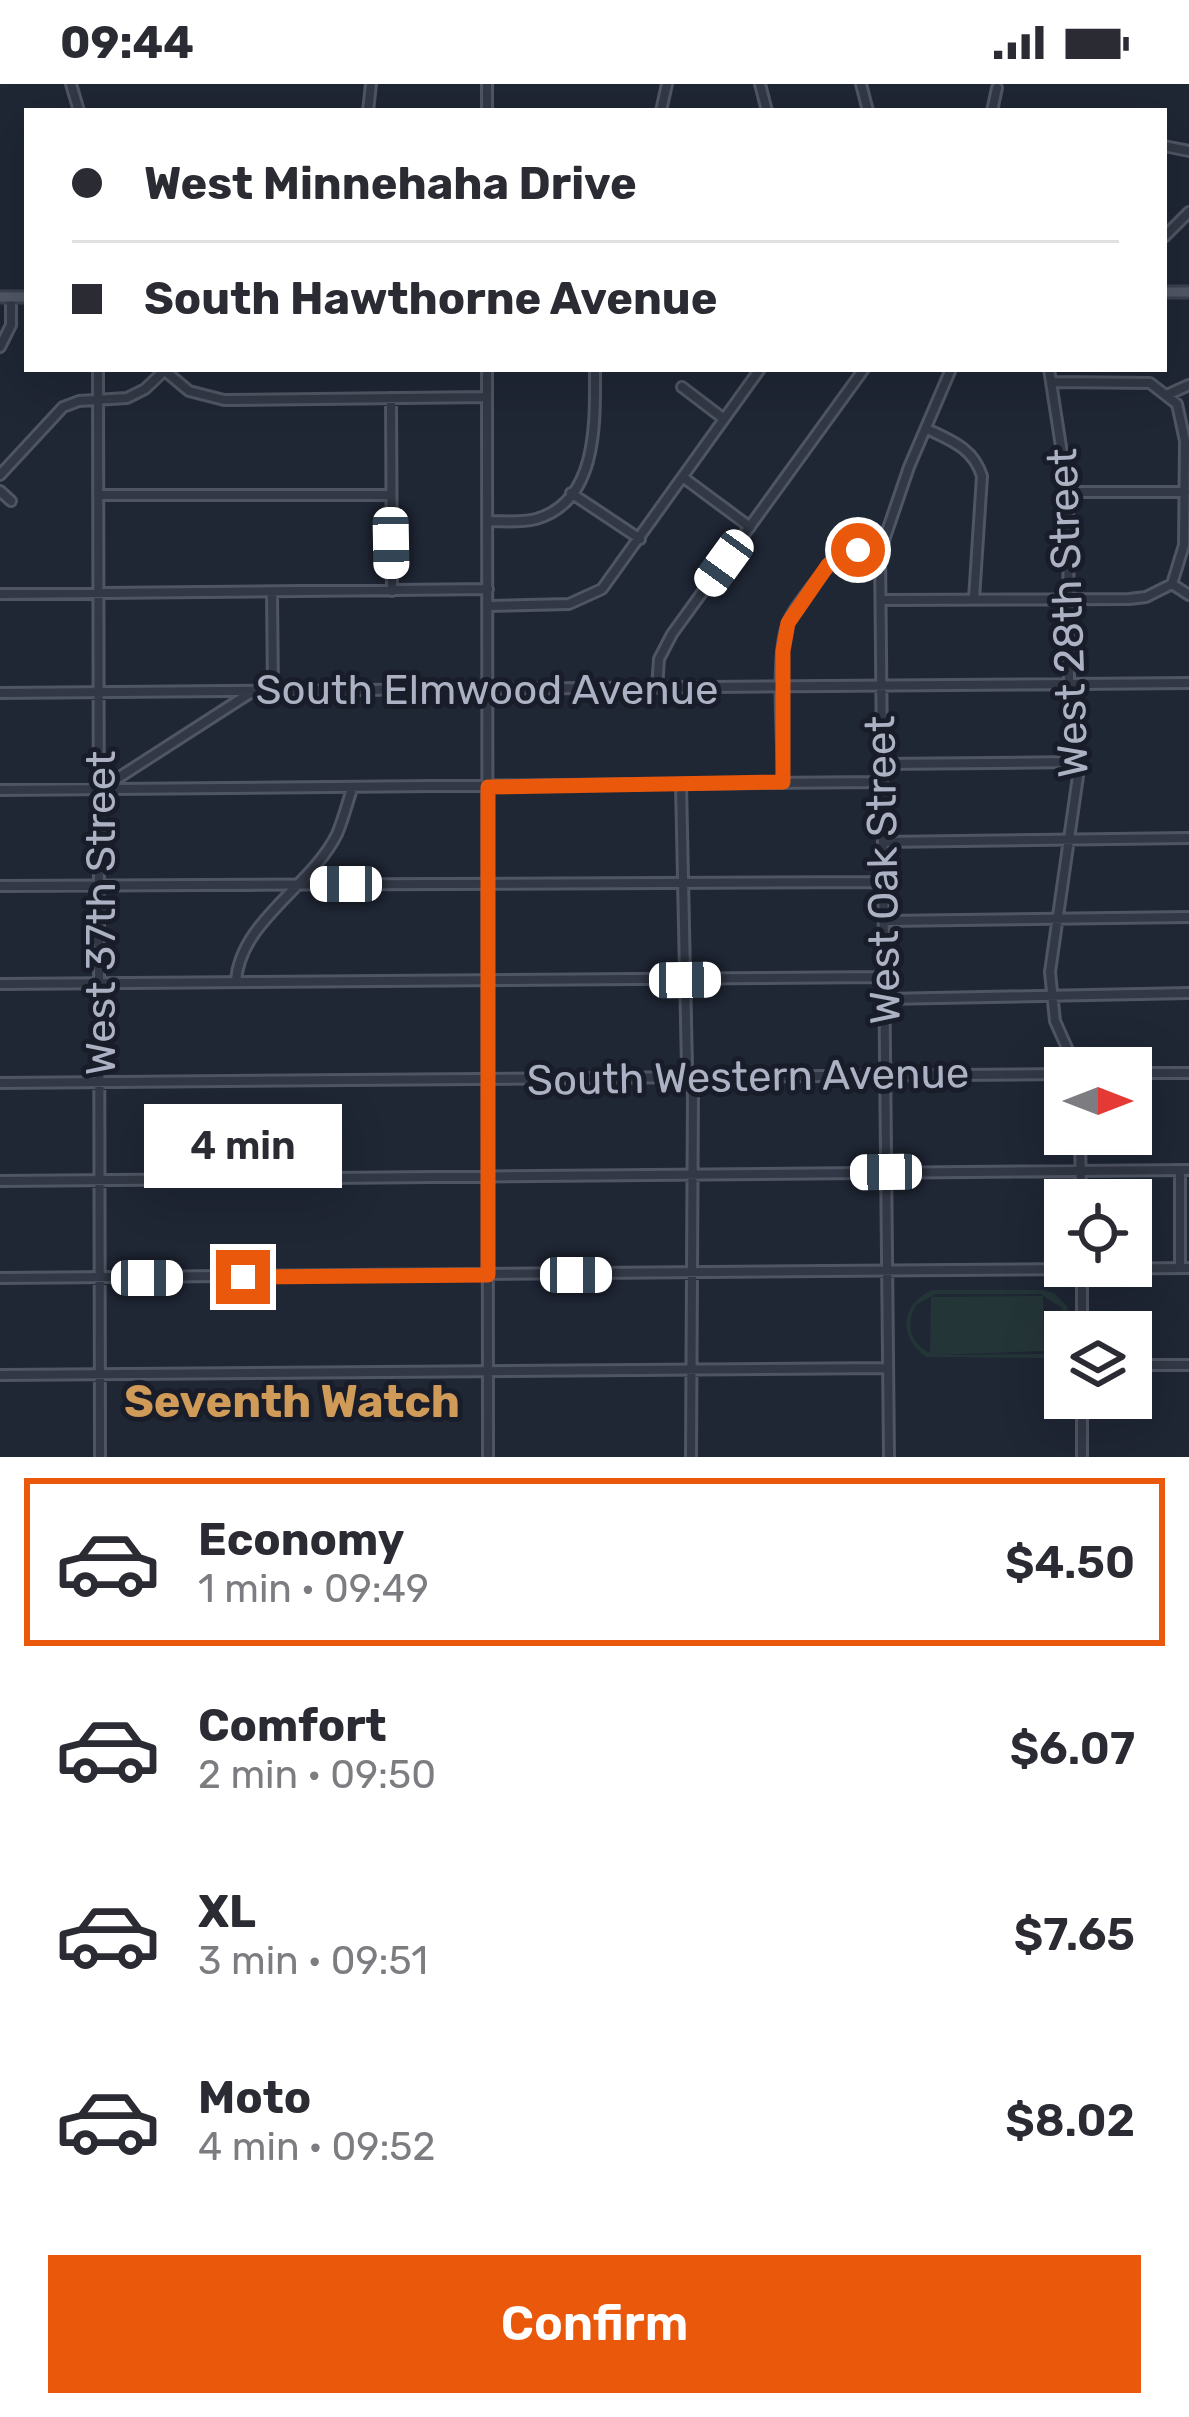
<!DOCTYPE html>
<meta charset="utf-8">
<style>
:root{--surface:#fff;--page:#f2f2f3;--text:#2b2b33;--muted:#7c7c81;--line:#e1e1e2;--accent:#ea580c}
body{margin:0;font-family:Rubik,sans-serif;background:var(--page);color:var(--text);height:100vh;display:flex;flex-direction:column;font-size:45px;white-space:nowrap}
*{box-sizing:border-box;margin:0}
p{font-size:39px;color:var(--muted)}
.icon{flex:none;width:66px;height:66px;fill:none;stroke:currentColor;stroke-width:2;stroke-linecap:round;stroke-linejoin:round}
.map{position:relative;height:1373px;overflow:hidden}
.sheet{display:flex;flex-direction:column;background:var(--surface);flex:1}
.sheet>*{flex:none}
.top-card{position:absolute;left:24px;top:24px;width:1143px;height:264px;border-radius:0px;box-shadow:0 12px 48px #0002;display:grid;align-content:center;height:264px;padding:0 48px;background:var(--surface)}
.needle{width:78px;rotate:90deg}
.controls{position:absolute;left:1044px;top:963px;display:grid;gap:24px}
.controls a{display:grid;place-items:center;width:108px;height:108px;border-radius:0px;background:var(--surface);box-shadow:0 12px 48px #0002;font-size:60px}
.end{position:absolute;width:54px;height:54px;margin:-27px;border:15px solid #ea580c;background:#fff;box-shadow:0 0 0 6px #fff}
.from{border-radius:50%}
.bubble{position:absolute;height:84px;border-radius:0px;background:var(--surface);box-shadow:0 12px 48px #0002;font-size:39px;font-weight:600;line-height:84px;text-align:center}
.car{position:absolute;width:36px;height:72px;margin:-36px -18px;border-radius:15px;box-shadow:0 0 9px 3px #0007;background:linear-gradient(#fff 24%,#345 0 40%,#fff 0 76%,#345 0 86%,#fff 0)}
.top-card b{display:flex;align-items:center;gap:42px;height:114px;font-size:45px}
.top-card b+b{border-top:3px solid var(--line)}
.top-card i{width:30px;height:30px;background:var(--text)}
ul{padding:21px 0 0;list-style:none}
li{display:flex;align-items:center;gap:36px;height:168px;margin:0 24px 18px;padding:0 24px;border:6px solid transparent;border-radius:0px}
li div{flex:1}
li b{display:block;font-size:45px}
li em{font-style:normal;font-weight:600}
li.active{border-color:var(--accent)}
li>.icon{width:108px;height:108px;stroke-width:1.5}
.cta{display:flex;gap:24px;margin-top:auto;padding:24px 48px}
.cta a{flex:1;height:138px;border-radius:0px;background:var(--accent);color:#fff;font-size:48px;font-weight:600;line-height:138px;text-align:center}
.status{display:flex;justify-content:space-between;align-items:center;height:84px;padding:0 60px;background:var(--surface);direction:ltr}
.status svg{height:33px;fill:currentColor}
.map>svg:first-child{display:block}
</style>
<div class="status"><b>09:44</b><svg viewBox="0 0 49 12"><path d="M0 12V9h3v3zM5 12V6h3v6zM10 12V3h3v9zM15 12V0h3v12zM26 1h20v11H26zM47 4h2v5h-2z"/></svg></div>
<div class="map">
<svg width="1189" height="1373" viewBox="0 0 1189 1373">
<rect width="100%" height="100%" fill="#1f2634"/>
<path fill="#243538" d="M 932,1206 L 1042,1206 L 1054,1209 L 1067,1222 L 1070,1248 L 1065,1248 L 1062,1224 L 1040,1210 L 936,1210 L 916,1221 C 905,1241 910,1259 930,1269 L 931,1213 L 1043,1212 L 1044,1267 L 934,1271 L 1043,1270 L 1057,1261 L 1065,1248 L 1065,1260 L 1042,1274 L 926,1273 C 898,1253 900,1221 932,1206 Z"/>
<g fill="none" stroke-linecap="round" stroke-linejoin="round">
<g stroke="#505564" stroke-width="14">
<path id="minor" d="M 71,0 L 79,27
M 760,0 L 767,27
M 861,0 L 868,27
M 368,27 L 371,0
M 487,27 L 487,0
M 661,27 L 667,0
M 992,27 L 997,4
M 1164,62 L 1189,67
M 1164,153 L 1189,128
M 0,263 L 11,241 L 11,213
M 98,285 L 100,1373
M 487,285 L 488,1373
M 1049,285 L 1068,408 L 1069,600 L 1080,678 L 1050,888 L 1055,937 L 1076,984
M 165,287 L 189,307 L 224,316 L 487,313
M 1054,298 L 1150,299 L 1177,320 L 1185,357 L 1184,461 L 1172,500
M 682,303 L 724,335
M 1169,310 L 1189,301
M 391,314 L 392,507
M 927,345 C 952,357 973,364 982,392 L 974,515
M 0,391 L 63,323 L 79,317 L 127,314 L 145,305 L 166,285
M 684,394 L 750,443
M 0,407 L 11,417
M 1068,408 L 1185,408
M 571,409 L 640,455
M 98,411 L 390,411
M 488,437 C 503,437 520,439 536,435 C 599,417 595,336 595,285
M 1172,500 L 1189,511
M 272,509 L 273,607
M 0,510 L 488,505
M 881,516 L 1129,515 L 1146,513 L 1172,500
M 488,522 L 569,520 L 602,505 L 760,285
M 657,604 L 659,575 L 672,550 L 864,285
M 0,609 L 1189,599
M 882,680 L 1080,678
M 783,697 C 783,658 776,579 786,545 C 791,527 805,512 816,497 C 834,473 850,463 880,468
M 681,700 L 687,984 L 693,1005 L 691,1373
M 101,705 L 250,609
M 0,706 L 882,698
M 883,758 L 1189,754
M 0,802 L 883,798
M 884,837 L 1189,833
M 236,898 C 239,838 311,803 337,750 C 343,736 347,720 352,705
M 0,900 L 884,893
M 885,915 L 1189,909
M 1131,989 L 1189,989
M 0,999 L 1065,990
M 1080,1050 L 1081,1116
M 0,1097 L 1189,1086
M 1082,1184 L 1082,1248
M 1180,1184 L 1180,1087
M 0,1194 L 1189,1184
M 1131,1281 L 1189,1281
M 0,1291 L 888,1284
M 889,1373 L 880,468 L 909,383 L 951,285
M 1082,1373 L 1082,1314"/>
</g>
<g stroke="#3c414f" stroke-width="15">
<path id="major" d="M 1164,208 L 1189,208
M 0,213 L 27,213"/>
</g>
<use href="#minor" stroke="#323845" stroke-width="8"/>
<use href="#major" stroke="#505665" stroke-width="9"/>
</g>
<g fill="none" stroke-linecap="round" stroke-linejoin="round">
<path stroke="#ea580c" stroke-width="15" d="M 243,1193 L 488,1191 L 488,703 L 783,698 L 783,567 L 788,539 L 828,481 L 839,472 L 858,466"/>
</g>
<g text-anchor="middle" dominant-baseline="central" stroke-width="10" stroke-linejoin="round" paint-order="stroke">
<g font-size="42" fill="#acb2c3" stroke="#181d29">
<text transform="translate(1068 529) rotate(-92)">West 28th Street</text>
<text x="487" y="606">South Elmwood Avenue</text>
<text transform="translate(883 786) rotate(-91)">West Oak Street</text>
<text transform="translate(101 829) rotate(-90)">West 37th Street</text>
<text transform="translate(748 993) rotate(-1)">South Western Avenue</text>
</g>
<g font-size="45" font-weight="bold" fill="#d09a59" stroke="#181d29">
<text x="292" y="1317">Seventh Watch</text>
</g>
</g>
</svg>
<div class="controls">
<a><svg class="needle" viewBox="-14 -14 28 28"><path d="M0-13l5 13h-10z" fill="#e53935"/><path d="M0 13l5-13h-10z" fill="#7c7c81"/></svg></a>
<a><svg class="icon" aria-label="locate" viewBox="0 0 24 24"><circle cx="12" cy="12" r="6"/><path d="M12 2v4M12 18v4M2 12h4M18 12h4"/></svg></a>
<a><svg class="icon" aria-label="layers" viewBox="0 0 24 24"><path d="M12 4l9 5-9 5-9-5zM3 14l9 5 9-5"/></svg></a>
</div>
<i class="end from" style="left:858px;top:466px"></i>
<i class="end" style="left:243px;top:1193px"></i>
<div class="bubble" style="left:144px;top:1020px;width:198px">4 min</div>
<i class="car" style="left:391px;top:459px;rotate:179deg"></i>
<i class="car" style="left:724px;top:479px;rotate:216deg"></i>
<i class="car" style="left:346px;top:800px;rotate:270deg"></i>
<i class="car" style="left:685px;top:896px;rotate:89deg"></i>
<i class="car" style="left:886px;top:1088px;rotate:269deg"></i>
<i class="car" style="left:576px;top:1191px;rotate:90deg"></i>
<i class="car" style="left:147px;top:1194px;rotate:90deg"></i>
<div class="top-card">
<b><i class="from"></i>West Minnehaha Drive</b>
<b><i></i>South Hawthorne Avenue</b>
</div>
</div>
<section class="sheet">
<ul>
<li class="active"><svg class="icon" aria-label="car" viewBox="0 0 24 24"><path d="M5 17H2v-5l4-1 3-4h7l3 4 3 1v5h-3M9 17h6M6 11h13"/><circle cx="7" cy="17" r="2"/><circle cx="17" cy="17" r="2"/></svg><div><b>Economy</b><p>1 min · 09:49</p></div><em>$4.50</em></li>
<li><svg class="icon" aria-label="car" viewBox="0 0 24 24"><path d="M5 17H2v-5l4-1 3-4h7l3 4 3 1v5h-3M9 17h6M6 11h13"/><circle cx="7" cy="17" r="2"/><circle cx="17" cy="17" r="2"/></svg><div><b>Comfort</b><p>2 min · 09:50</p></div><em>$6.07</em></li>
<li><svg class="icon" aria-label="car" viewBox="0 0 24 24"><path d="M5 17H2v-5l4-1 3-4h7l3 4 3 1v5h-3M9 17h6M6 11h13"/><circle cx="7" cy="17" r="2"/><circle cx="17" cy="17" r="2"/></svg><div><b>XL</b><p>3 min · 09:51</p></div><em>$7.65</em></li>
<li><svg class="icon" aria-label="car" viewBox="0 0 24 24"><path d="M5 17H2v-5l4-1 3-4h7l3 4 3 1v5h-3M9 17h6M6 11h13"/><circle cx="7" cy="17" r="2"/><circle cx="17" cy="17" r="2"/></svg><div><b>Moto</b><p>4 min · 09:52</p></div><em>$8.02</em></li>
</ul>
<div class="cta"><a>Confirm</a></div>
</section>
